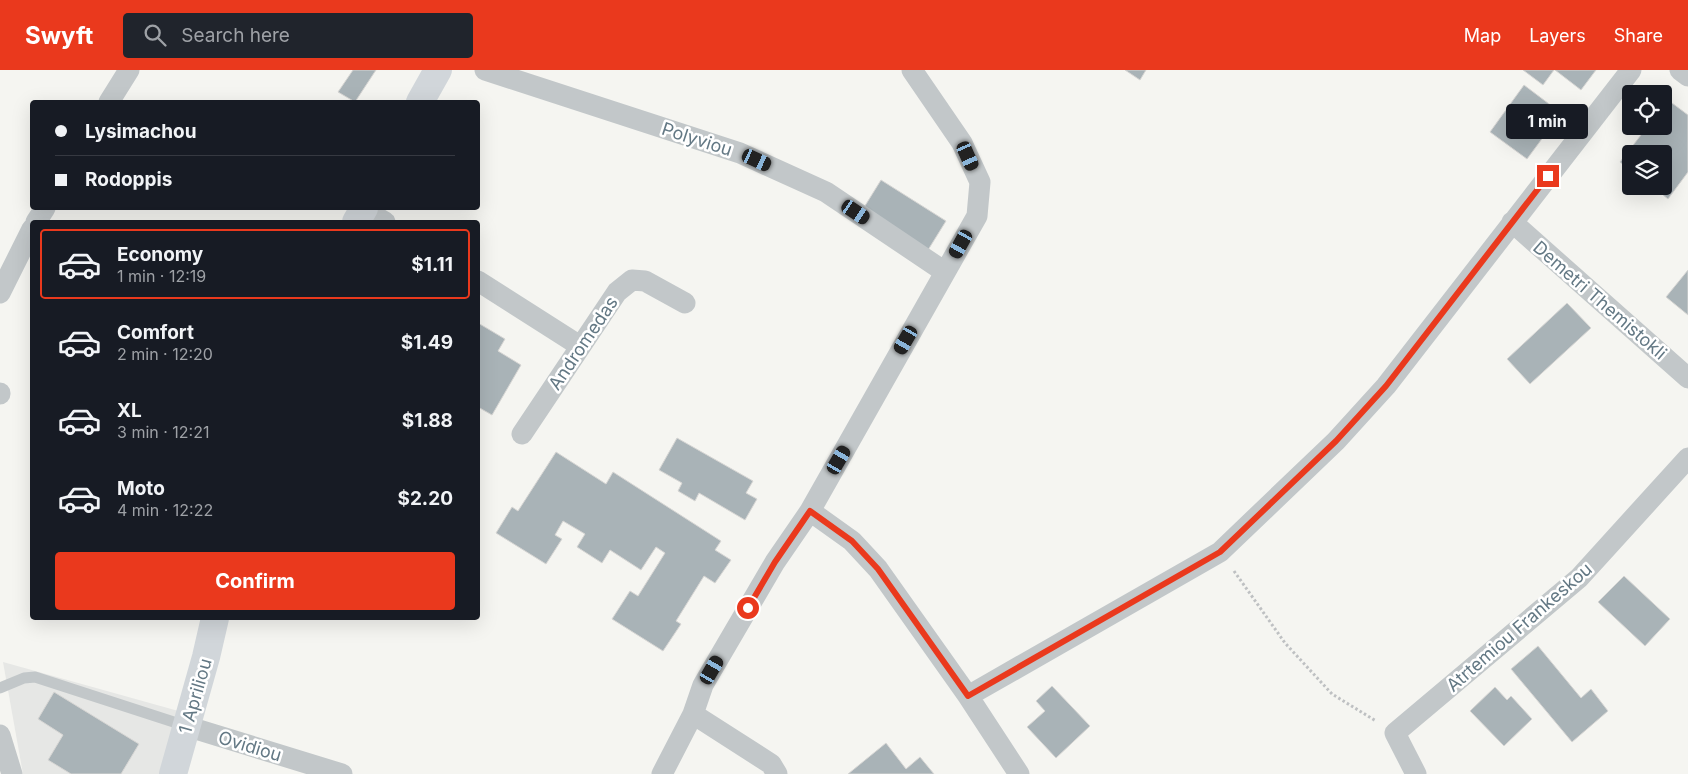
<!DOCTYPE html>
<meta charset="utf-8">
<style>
:root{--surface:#171b24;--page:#20242c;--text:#f1f3f6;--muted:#9ea1a6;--line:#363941;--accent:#ea391d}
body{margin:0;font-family:Inter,sans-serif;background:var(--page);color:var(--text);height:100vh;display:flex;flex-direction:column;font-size:19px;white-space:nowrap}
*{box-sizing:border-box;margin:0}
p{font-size:16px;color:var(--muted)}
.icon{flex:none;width:28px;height:28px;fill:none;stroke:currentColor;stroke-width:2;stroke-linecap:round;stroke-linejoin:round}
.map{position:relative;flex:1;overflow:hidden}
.side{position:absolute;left:30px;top:150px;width:450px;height:400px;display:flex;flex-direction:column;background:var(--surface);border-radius:5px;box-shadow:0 5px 20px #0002}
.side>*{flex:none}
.hud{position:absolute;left:30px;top:30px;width:450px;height:110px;border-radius:5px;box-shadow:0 5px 20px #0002;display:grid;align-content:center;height:110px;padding:0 25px;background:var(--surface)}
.tools{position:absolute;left:1622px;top:15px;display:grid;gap:10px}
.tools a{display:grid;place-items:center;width:50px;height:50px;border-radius:5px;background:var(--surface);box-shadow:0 5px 20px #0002;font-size:25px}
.end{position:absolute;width:22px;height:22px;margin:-11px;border:6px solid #ea391d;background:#fff;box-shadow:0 0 0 2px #fff}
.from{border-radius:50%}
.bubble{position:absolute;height:35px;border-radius:5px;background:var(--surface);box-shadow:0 5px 20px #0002;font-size:16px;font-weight:700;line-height:35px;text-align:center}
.car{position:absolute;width:15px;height:30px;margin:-15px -8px;border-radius:6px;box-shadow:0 0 4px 1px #0007;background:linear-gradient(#222 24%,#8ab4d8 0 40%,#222 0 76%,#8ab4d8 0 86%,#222 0)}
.hud b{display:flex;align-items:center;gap:18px;height:48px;font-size:19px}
.hud b+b{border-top:1px solid var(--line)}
.hud i{width:12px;height:12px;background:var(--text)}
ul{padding:9px 0 0;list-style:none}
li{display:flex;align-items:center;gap:15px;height:70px;margin:0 10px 8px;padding:0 15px;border:2px solid transparent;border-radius:5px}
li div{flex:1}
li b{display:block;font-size:19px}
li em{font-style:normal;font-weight:700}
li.selected{border-color:var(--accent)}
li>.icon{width:45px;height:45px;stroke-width:1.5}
.primary-button{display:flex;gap:10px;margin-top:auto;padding:10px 25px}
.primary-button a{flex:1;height:58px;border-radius:5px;background:var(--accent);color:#fff;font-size:20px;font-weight:700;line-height:58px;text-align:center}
header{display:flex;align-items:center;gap:30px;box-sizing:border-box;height:70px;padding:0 25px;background:var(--accent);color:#fff}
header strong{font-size:24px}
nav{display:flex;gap:28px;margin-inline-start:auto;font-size:18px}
.search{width:350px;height:45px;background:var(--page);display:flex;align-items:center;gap:12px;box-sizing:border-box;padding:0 18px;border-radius:5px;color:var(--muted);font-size:19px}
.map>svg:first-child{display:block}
</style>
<header>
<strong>Swyft</strong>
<div class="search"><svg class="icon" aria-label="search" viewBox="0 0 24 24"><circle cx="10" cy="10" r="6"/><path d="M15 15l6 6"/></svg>Search here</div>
<nav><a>Map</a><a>Layers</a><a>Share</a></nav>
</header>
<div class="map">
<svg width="1688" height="704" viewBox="0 0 1688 704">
<rect width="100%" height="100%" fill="#f5f5f1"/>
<path fill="#e6e7e5" d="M 3,592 L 182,642 L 163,704 L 23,704 Z"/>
<path fill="#a9b3b7" stroke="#d7d6d4" d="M 353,0 L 376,0 L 355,32 L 338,22 Z
M 1125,0 L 1146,0 L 1140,10 Z
M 1523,0 L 1554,0 L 1543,15 Z
M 1555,0 L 1596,0 L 1581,20 Z
M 1524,15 L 1561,43 L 1527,89 L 1490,62 Z
M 1668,30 L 1688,45 L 1688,102 L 1668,129 L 1652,116 L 1664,116 L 1664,84 L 1631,84 L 1631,101 L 1620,92 L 1648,56 L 1664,56 L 1664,36 Z
M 881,110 L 946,151 L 928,180 L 863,139 Z
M 1688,200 L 1688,245 L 1666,227 Z
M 1567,233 L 1591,258 L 1530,314 L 1507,289 Z
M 478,253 L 505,269 L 498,281 L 521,295 L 492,345 L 478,337 Z
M 677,368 L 753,411 L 746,423 L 757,429 L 745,450 L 699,423 L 695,431 L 678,421 L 682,413 L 659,400 Z
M 556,382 L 606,414 L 613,402 L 721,471 L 715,480 L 731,490 L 715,513 L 704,506 L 676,551 L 681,554 L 663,581 L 612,549 L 630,521 L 638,526 L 665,483 L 656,477 L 641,500 L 610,480 L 602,493 L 577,477 L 585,464 L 563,451 L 555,465 L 562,469 L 546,494 L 496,463 L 512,437 L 518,441 Z
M 1624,506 L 1670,549 L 1645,576 L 1598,532 Z
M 1538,576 L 1581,628 L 1591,619 L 1608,641 L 1572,672 L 1511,599 Z
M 1052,616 L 1090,656 L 1056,688 L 1027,657 L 1045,641 L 1036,631 Z
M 1495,617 L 1507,630 L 1511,626 L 1532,649 L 1504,676 L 1470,641 Z
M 54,622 L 139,674 L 121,704 L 71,704 L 48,690 L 63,665 L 38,649 Z
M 886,673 L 906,699 L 920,687 L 934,704 L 848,704 Z"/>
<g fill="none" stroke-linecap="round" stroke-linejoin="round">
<path stroke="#bec0c2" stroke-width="3" stroke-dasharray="2.5 2.5" stroke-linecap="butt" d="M 1234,501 L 1285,573 L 1332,624 L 1376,651"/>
<path stroke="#c2c7c9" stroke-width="11" d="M 0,618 L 24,608 L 35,607 L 186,656"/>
<path stroke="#c2c7c9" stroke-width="21" d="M 485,0 L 740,83 L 826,122 L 945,202
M 1680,0 L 1688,6
M 109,32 L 129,0
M 363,139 L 385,152
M 36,152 L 45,138
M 1512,152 L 1688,308
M 478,211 L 580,276
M 0,223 L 32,159
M 0,323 L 0,324
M 522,364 L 617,222 L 632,210 L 645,211 L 685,233
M 810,441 L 852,471 L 878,499 L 968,626 L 1019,704
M 968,626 L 1220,482 L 1336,371 L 1386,316 L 1631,0
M 693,644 L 771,694 L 777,704
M 186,656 L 342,704
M 0,665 L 12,704
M 662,704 L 693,644 L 703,615 L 775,492 L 810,441 L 977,146 L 980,112 L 962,73 L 912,0
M 1416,704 L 1395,663 L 1579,508 L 1688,388"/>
<path stroke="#d1d6da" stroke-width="28" d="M 420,32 L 438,0
M 356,152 L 364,138
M 173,704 L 206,587 L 215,548"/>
</g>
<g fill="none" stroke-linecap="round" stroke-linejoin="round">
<path stroke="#ea391d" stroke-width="6" d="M 748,538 L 775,492 L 810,441 L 852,471 L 878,499 L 968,626 L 1220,482 L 1336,371 L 1386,316 L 1548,106"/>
</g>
<g text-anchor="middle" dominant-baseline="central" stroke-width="5" stroke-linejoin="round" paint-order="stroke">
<g font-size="18" fill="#637884" stroke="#fff">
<text transform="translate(697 69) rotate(18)">Polyviou</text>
<text transform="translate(1600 230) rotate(41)">Demetri Themistokli</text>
<text transform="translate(583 273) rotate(-56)">Andromedas</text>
<text transform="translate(1519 557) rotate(-41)">Atrtemiou Frankeskou</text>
<text transform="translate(195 626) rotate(-74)">1 Apriliou</text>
<text transform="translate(250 676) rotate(17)">Ovidiou</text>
</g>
</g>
</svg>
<div class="tools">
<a><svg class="icon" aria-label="locate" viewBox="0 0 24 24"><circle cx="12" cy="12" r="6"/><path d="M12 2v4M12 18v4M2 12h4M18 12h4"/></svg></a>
<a><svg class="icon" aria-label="layers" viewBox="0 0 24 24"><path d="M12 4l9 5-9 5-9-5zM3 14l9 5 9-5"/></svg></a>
</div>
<i class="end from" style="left:748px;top:538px"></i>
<i class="end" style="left:1548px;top:106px"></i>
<div class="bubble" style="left:1506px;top:34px;width:82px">1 min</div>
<i class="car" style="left:968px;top:86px;rotate:156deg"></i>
<i class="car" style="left:757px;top:90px;rotate:115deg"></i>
<i class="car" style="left:856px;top:142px;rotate:124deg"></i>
<i class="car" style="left:961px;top:174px;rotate:209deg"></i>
<i class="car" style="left:906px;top:270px;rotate:210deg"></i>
<i class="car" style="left:839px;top:390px;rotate:30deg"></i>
<i class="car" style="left:712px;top:600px;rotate:30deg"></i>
<div class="hud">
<b><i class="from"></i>Lysimachou</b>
<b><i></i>Rodoppis</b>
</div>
<section class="side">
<ul>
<li class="selected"><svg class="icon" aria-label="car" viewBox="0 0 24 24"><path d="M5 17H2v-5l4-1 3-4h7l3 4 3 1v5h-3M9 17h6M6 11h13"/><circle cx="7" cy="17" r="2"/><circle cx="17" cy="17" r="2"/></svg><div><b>Economy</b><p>1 min · 12:19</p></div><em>$1.11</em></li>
<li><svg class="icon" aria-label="car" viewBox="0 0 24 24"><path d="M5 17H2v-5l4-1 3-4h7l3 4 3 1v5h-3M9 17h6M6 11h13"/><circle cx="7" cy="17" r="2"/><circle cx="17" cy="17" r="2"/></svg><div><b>Comfort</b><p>2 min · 12:20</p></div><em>$1.49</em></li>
<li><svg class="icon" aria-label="car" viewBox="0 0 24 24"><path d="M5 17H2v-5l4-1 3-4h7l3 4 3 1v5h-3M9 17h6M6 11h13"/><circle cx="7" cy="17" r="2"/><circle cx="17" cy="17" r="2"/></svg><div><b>XL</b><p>3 min · 12:21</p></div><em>$1.88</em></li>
<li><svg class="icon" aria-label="car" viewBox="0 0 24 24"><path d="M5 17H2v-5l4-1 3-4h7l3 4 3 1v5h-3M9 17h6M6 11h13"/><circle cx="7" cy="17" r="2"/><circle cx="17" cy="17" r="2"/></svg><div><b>Moto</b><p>4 min · 12:22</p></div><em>$2.20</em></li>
</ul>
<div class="primary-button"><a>Confirm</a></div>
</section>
</div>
